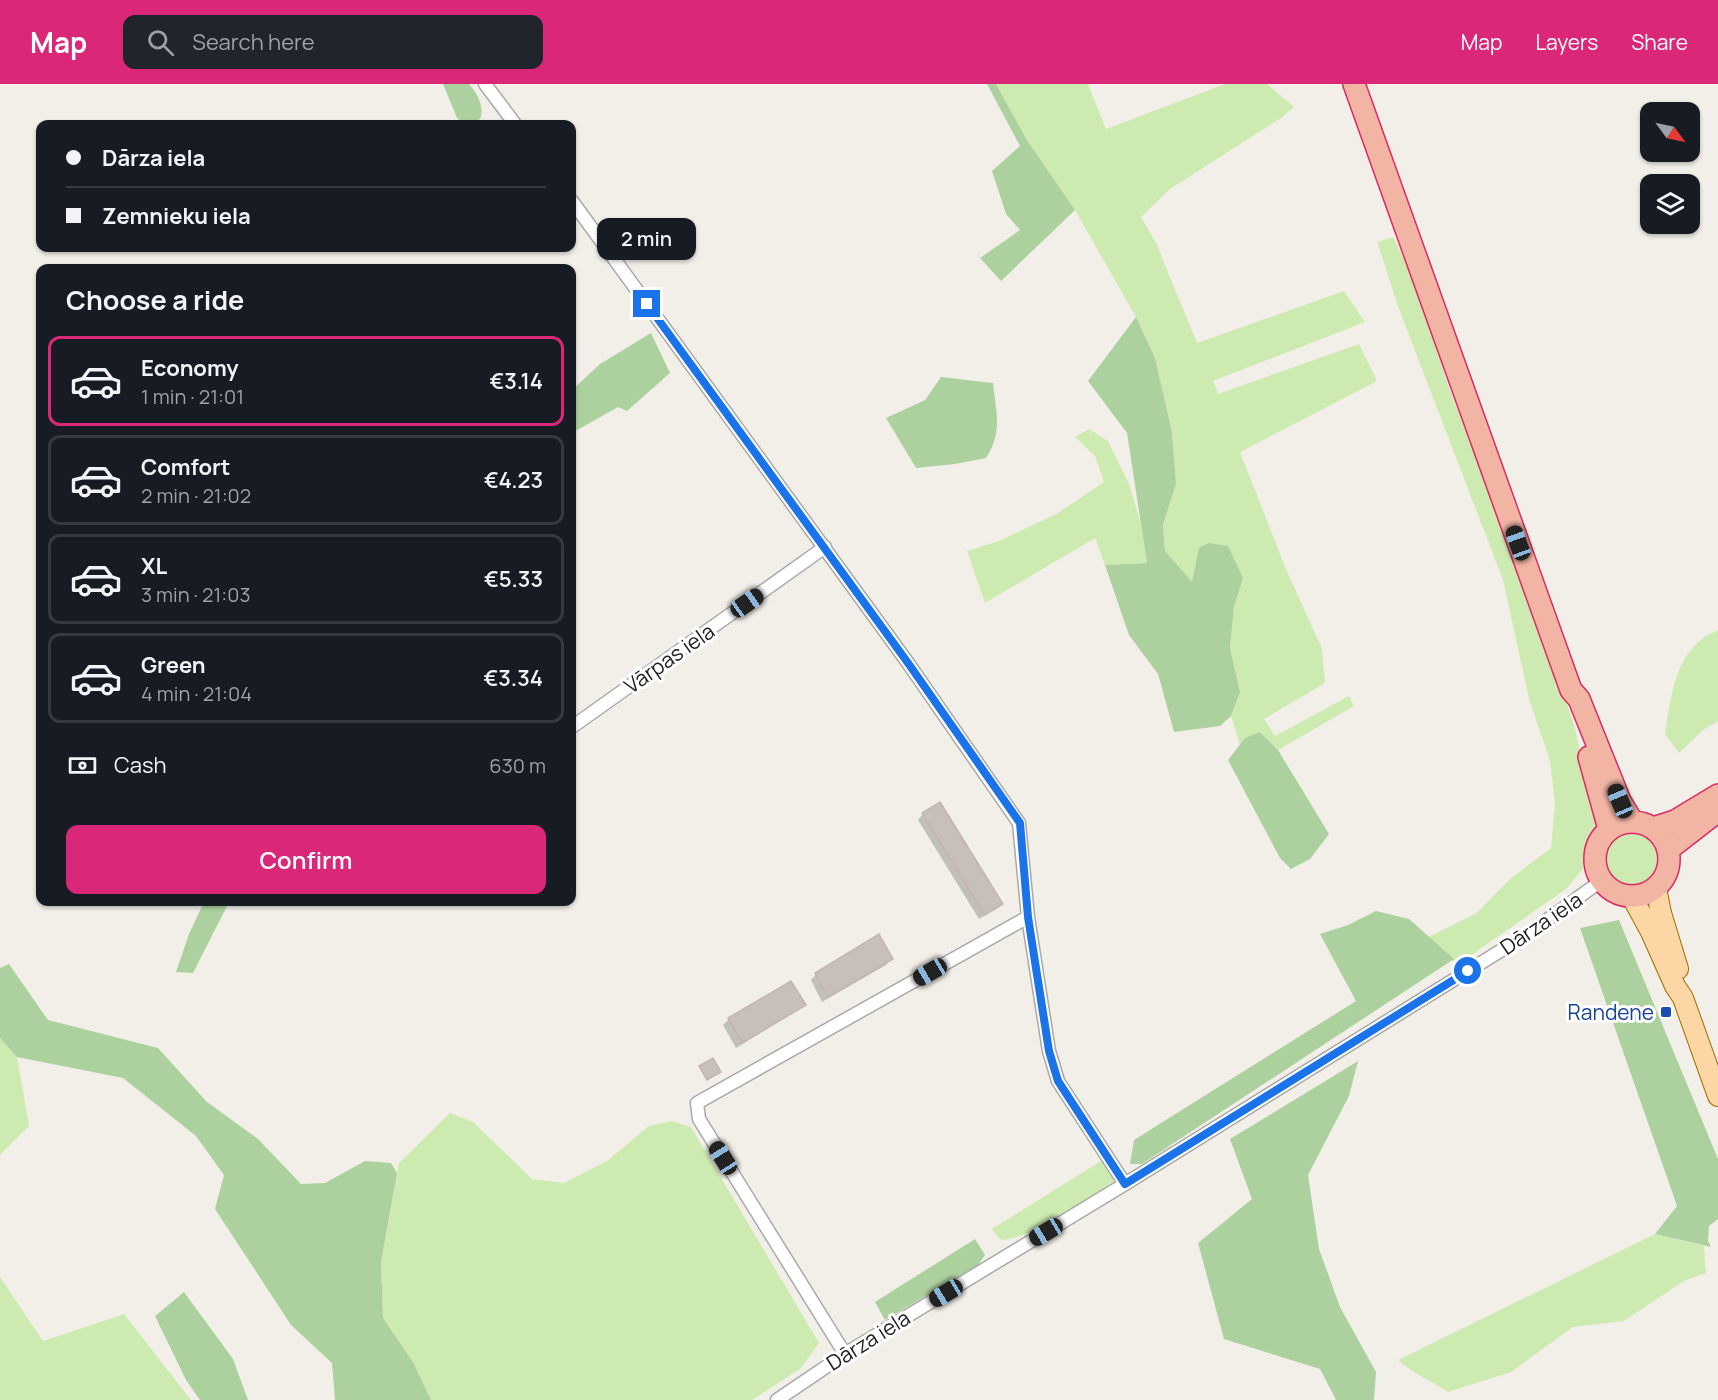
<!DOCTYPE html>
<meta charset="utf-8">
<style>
:root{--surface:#171b24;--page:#20242c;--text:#f1f3f6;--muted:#9ea1a6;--line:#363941;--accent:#db2777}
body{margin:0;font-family:Manrope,sans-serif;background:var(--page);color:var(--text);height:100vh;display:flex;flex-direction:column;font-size:22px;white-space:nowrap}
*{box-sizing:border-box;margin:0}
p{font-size:20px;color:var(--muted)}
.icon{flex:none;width:33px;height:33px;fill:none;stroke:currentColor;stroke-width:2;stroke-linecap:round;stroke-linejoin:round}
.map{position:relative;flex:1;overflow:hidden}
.side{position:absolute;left:36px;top:180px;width:540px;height:642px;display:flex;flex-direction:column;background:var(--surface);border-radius:12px;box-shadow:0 2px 4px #0004}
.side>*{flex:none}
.top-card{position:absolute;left:36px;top:36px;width:540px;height:132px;border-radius:12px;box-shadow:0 2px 4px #0004;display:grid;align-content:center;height:132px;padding:0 30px;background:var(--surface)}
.needle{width:39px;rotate:123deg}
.buttons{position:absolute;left:1640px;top:18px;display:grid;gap:12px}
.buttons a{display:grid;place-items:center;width:60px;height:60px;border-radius:12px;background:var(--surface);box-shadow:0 2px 4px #0004;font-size:30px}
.end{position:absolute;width:27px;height:27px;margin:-14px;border:8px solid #1a73e8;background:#fff;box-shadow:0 0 0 3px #fff}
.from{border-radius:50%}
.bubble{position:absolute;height:42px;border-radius:12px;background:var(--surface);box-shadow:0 2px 4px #0004;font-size:20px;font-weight:600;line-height:42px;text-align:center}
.car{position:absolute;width:18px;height:36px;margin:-18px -9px;border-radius:8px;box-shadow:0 0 4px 2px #0007;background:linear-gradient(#222 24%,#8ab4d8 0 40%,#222 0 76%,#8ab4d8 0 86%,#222 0)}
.top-card b{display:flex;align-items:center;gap:21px;height:57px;font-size:22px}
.top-card b+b{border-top:2px solid var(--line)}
.top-card i{width:15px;height:15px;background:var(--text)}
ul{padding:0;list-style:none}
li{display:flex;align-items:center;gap:18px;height:90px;margin:0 12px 9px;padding:0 18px;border:3px solid var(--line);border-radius:12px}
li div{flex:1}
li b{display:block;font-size:22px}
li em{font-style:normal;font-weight:600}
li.selected{border-color:var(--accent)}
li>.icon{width:54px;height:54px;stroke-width:1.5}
h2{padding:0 30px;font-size:27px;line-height:72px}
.pay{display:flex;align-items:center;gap:15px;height:66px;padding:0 30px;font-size:22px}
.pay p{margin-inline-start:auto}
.cta{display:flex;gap:12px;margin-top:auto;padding:12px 30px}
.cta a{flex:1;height:69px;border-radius:12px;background:var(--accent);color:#fff;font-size:24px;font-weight:600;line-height:69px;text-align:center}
header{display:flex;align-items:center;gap:36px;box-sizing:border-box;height:84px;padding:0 30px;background:var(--accent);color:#fff}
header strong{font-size:28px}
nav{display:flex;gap:33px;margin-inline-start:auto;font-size:21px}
.search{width:420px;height:54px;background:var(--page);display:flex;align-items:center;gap:15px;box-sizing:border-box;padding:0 21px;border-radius:12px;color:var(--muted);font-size:22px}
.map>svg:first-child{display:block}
</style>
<header>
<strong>Map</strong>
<div class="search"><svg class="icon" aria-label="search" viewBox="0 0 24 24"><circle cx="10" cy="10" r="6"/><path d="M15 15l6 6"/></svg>Search here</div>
<nav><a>Map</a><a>Layers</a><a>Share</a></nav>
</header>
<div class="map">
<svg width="1718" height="1316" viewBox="0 0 1718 1316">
<rect width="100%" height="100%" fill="#f2efe9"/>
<path fill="#cdebb0" d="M 996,0 L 1088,0 L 1106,45 L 1225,0 L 1267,0 L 1294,23 L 1281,34 L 1170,105 L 1141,133 L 1156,159 L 1197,259 L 1344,207 L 1365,238 L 1213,297 L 1218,310 L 1359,260 L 1377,297 L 1240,368 L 1286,485 L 1322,565 L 1325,599 L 1264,635 L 1275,652 L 1349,612 L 1354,622 L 1278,666 L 1260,648 L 1245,654 L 1240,661 L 1231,632 L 1240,608 L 1230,565 L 1234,523 L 1243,494 L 1192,499 L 1165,467 L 1163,441 L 1176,400 L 1172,348 L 1155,274 L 1136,233 L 1075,126 L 1027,56 Z
M 1393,153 L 1412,191 L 1449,304 L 1503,443 L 1574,640 L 1585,691 L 1598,735 L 1582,786 L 1566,805 L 1457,881 L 1429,853 L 1477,829 L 1511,794 L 1551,764 L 1555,720 L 1550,677 L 1529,615 L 1503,496 L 1399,225 L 1377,158 Z
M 1089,345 L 1108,357 L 1129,400 L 1141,439 L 1147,479 L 1105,481 L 1095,454 L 985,519 L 967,467 L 999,457 L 1058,429 L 1104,398 L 1095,372 L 1075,353 Z
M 1718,546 L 1718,637 L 1703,646 L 1679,669 L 1665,650 C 1671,611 1676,562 1718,546 Z
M1606 775a26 26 0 1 1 52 0a26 26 0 1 1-52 0Z
M 0,954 L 17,973 L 29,1042 L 0,1071 Z
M 450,1029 L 473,1038 L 532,1095 L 564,1099 L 607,1077 L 649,1042 L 672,1037 L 691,1043 L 819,1259 L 801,1284 L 752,1316 L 431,1316 L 413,1278 L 383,1234 L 381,1178 L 399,1079 Z
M 1101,1077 L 1116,1096 C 1087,1114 1033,1155 1001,1156 L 992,1145 Z
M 1655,1150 L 1704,1162 L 1706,1189 L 1684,1197 L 1624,1237 L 1573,1243 L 1511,1288 L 1448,1308 C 1432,1297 1413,1290 1398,1276 Z
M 0,1193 L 43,1257 L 124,1230 L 191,1316 L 0,1316 Z"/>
<path fill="#add19e" d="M 443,0 L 469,0 C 477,9 485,23 480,35 L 466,40 L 457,34 Z
M 987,0 L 996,0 L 1027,56 L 1075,126 L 1001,197 L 980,174 L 1020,146 L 1006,130 L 992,87 L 1020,62 Z
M 1136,233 L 1155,274 L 1172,348 L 1176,400 L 1163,441 L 1165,467 L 1192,498 L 1199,464 L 1209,459 L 1228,462 L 1243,494 L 1234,523 L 1230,564 L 1240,608 L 1231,632 L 1220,642 L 1174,648 L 1158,590 L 1129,551 L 1105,481 L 1147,479 L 1127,349 L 1088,297 Z
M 651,249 L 670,289 L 627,327 L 618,323 L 572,349 L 572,306 L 600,280 Z
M 941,293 L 993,299 C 996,329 1003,347 986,374 L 955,380 L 916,384 L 886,334 L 925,316 Z
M 1260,648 L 1278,666 L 1329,750 L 1310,775 L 1291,785 L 1280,774 L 1228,676 L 1245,654 Z
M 204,818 L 229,818 L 193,889 L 176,888 L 189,850 Z
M 1376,827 L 1409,835 L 1454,875 L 1142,1080 L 1130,1080 L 1134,1056 L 1356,917 L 1320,850 L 1348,841 Z
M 1619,836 L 1718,1075 L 1718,1135 L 1709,1142 L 1708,1157 L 1711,1163 L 1655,1150 L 1677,1122 L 1580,844 Z
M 9,880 L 48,936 L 158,964 L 207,1018 L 258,1055 L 301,1100 L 325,1099 L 365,1077 L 391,1079 L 397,1089 L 381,1178 L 383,1234 L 413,1278 L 431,1316 L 335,1316 L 332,1279 L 291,1241 L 215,1125 L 224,1091 L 196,1052 L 123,994 L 17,973 L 0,954 L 0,884 Z
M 1358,977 L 1349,1012 L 1308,1091 L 1319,1165 L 1340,1223 L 1376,1288 L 1374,1316 L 1336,1316 L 1320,1285 L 1224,1255 L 1198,1159 L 1252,1115 L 1230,1055 Z
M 975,1155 L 985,1171 L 978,1181 L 885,1236 L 875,1218 Z
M 184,1208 L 233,1275 L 248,1316 L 200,1316 L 186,1296 L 155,1232 Z"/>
<path fill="#0003" d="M 923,730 L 1001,820 L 996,825 L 979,835 L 918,736 Z
M 891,875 L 886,881 L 822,918 L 811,896 L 816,890 Z
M 790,899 L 804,921 L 798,926 L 736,964 L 723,941 L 729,935 Z"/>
<path fill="#c7bfb8" stroke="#c4b6ab" stroke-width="1.5" d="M 940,718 L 1003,820 L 985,831 L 922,729 Z
M 879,850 L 893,875 L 828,913 L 815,889 Z
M 791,897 L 806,921 L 742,959 L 728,934 Z
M 713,974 L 721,988 L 707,996 L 699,982 Z"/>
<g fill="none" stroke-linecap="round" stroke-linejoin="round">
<g stroke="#a9a9a9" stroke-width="15">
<path id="minor" d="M 485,0 L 515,40
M 572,117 L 908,579 L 1019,739 L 1028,833 L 1049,967 L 1058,997 L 1125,1100
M 572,643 L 825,463
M 845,1270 L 699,1035 L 697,1019 L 1028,833
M 777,1316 L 845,1270 L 1125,1100 L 1529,849 L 1601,797"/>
</g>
<g stroke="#a06b00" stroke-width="22">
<path id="primary" d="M 1656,804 L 1661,829 L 1678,885
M 1632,813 L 1651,848 L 1675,902 L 1683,914 L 1718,1012"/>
</g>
<g stroke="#dc2a67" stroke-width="24">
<path id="trunk" d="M 1354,0 L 1571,606 L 1579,615 L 1620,717 L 1632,737
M 1589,673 L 1609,745
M1595 775a37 37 0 1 1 74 0a37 37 0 1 1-74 0Z
M 1653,744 L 1675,737 L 1718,711
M 1669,765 L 1718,727"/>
</g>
<use href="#minor" stroke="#fff" stroke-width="12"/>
<use href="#primary" stroke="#fcd6a4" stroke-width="20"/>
<use href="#trunk" stroke="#f2b4a3" stroke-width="21"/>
</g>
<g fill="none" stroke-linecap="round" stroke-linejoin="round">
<path stroke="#1a73e8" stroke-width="8" d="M 647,220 L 908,579 L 1020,739 L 1028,833 L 1049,967 L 1058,997 L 1125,1100 L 1468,887"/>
</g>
<rect fill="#1a4fb4" stroke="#fff" stroke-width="2" x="1660" y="922" width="12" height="12" rx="3"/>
<g text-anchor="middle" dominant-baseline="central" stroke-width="6" stroke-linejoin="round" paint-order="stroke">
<g font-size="21" fill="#222" stroke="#fff">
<text transform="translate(669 574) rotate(-35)">Vārpas iela</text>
<text transform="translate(1541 839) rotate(-34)">Dārza iela</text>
<text transform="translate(868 1256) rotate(-32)">Dārza iela</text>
</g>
<g font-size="21" fill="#164399" stroke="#fff" text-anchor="end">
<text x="1654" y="928">Randene</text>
</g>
</g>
</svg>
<div class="buttons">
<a><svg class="needle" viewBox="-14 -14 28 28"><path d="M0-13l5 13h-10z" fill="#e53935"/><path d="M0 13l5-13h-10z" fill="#9ea1a6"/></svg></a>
<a><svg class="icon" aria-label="layers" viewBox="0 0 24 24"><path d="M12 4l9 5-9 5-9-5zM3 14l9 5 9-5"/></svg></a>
</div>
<i class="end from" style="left:1468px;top:887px"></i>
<i class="end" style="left:647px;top:220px"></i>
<div class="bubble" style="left:597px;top:134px;width:99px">2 min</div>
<i class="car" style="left:1518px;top:459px;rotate:340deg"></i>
<i class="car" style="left:747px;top:519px;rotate:55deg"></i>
<i class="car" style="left:1620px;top:717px;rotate:337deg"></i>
<i class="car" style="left:930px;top:888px;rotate:240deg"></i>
<i class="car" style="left:723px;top:1074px;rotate:328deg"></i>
<i class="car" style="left:1046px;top:1148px;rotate:239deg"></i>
<i class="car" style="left:946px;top:1209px;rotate:239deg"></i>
<div class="top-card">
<b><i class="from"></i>Dārza iela</b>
<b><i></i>Zemnieku iela</b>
</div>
<section class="side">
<h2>Choose a ride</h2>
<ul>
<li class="selected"><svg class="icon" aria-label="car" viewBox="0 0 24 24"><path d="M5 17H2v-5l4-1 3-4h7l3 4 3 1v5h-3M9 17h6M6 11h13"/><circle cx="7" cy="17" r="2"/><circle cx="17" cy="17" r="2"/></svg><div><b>Economy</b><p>1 min · 21:01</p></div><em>€3.14</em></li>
<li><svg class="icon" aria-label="car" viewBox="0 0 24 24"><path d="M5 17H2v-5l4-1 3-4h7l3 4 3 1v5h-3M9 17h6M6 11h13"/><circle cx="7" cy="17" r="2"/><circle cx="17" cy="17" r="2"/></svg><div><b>Comfort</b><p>2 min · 21:02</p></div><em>€4.23</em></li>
<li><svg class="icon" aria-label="car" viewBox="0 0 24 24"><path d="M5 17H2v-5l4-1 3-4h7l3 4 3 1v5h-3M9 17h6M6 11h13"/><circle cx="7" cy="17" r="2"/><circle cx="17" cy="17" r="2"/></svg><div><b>XL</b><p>3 min · 21:03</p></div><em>€5.33</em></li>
<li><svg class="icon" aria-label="car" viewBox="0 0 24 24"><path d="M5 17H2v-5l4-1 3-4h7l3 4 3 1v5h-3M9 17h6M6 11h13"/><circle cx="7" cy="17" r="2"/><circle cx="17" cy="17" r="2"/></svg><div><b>Green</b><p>4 min · 21:04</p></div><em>€3.34</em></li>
</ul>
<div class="pay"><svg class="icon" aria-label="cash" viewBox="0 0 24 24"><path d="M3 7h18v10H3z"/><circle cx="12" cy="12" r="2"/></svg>Cash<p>630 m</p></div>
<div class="cta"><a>Confirm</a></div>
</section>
</div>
